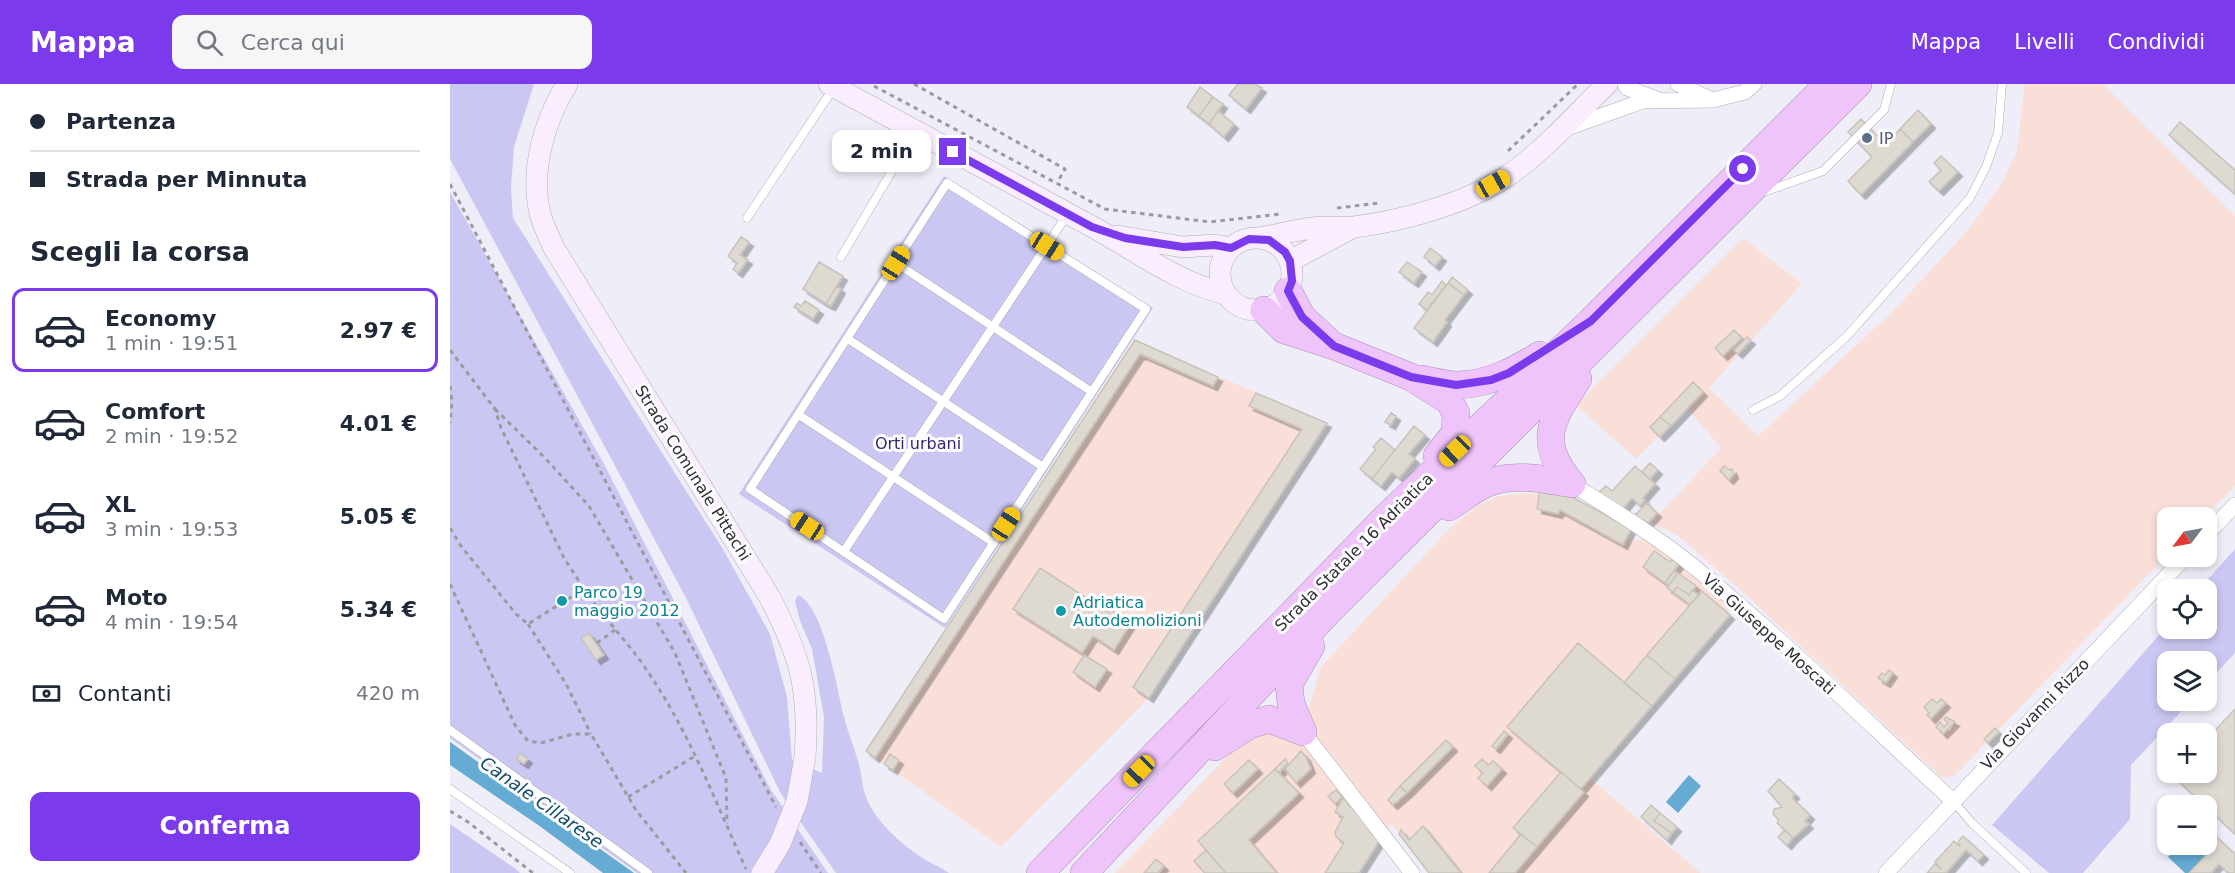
<!DOCTYPE html>
<html lang="it">
<meta charset="utf-8">
<style>
:root{--surface:#fff;--page:#f6f6f7;--text:#1f2937;--muted:#747a83;--line:#e0e1e3;--accent:#7c3aed}
body{margin:0;font-family:"DejaVu Sans",sans-serif;background:var(--page);color:var(--text);height:100vh;display:flex;flex-direction:column;font-size:22px;white-space:nowrap}
*{box-sizing:border-box;margin:0}
p{font-size:20px;color:var(--muted)}
.icon{flex:none;width:33px;height:33px;fill:none;stroke:currentColor;stroke-width:2;stroke-linecap:round;stroke-linejoin:round}
.map{position:relative;flex:1;overflow:hidden}
.side{display:flex;flex-direction:column;background:var(--surface);width:450px}
.side>*{flex:none}
.guide{display:grid;align-content:center;height:132px;padding:0 30px;background:var(--surface)}
.needle{width:39px;rotate:238deg}
.buttons{position:absolute;left:1707px;top:423px;display:grid;gap:12px}
.buttons a{display:grid;place-items:center;width:60px;height:60px;border-radius:12px;background:var(--surface);box-shadow:0 3px 9px #0003;font-size:30px}
.end{position:absolute;width:27px;height:27px;margin:-14px;border:8px solid #7c3aed;background:#fff;box-shadow:0 0 0 3px #fff}
.from{border-radius:50%}
.bubble{position:absolute;height:42px;border-radius:12px;background:var(--surface);box-shadow:0 3px 9px #0003;font-size:20px;font-weight:800;line-height:42px;text-align:center}
.car{position:absolute;width:18px;height:36px;margin:-18px -9px;border-radius:8px;box-shadow:0 0 4px 2px #0007;background:linear-gradient(#f5c518 24%,#345 0 40%,#f5c518 0 76%,#345 0 86%,#f5c518 0)}
.guide b{display:flex;align-items:center;gap:21px;height:57px;font-size:22px}
.guide b+b{border-top:2px solid var(--line)}
.guide i{width:15px;height:15px;background:var(--text)}
ul{padding:0;list-style:none}
li{display:flex;align-items:center;gap:18px;height:84px;margin:0 12px 9px;padding:0 18px;border:3px solid transparent;border-radius:12px}
li div{flex:1}
li b{display:block;font-size:22px}
li em{font-style:normal;font-weight:800}
li.active{border-color:var(--accent)}
li>.icon{width:54px;height:54px;stroke-width:1.5}
h2{padding:0 30px;font-size:27px;line-height:72px}
.pay{display:flex;align-items:center;gap:15px;height:66px;padding:0 30px;font-size:22px}
.pay p{margin-inline-start:auto}
.primary-button{display:flex;gap:12px;margin-top:auto;padding:12px 30px}
.primary-button a{flex:1;height:69px;border-radius:12px;background:var(--accent);color:#fff;font-size:24px;font-weight:800;line-height:69px;text-align:center}
header{display:flex;align-items:center;gap:36px;box-sizing:border-box;height:84px;padding:0 30px;background:var(--accent);color:#fff}
header strong{font-size:28px}
nav{display:flex;gap:33px;margin-inline-start:auto;font-size:21px}
.search{width:420px;height:54px;background:var(--page);display:flex;align-items:center;gap:15px;box-sizing:border-box;padding:0 21px;border-radius:12px;color:var(--muted);font-size:22px}
main{display:flex;flex:1;min-height:0}
.map>svg:first-child{display:block}
</style>
<header>
<strong>Mappa</strong>
<div class="search"><svg class="icon" aria-label="search" viewBox="0 0 24 24"><circle cx="10" cy="10" r="6"/><path d="M15 15l6 6"/></svg>Cerca qui</div>
<nav><a>Mappa</a><a>Livelli</a><a>Condividi</a></nav>
</header>
<main>
<section class="side">
<div class="guide">
<b><i class="from"></i>Partenza</b>
<b><i></i>Strada per Minnuta</b>
</div>
<h2>Scegli la corsa</h2>
<ul>
<li class="active"><svg class="icon" aria-label="car" viewBox="0 0 24 24"><path d="M5 17H2v-5l4-1 3-4h7l3 4 3 1v5h-3M9 17h6M6 11h13"/><circle cx="7" cy="17" r="2"/><circle cx="17" cy="17" r="2"/></svg><div><b>Economy</b><p>1 min · 19:51</p></div><em>2.97 €</em></li>
<li><svg class="icon" aria-label="car" viewBox="0 0 24 24"><path d="M5 17H2v-5l4-1 3-4h7l3 4 3 1v5h-3M9 17h6M6 11h13"/><circle cx="7" cy="17" r="2"/><circle cx="17" cy="17" r="2"/></svg><div><b>Comfort</b><p>2 min · 19:52</p></div><em>4.01 €</em></li>
<li><svg class="icon" aria-label="car" viewBox="0 0 24 24"><path d="M5 17H2v-5l4-1 3-4h7l3 4 3 1v5h-3M9 17h6M6 11h13"/><circle cx="7" cy="17" r="2"/><circle cx="17" cy="17" r="2"/></svg><div><b>XL</b><p>3 min · 19:53</p></div><em>5.05 €</em></li>
<li><svg class="icon" aria-label="car" viewBox="0 0 24 24"><path d="M5 17H2v-5l4-1 3-4h7l3 4 3 1v5h-3M9 17h6M6 11h13"/><circle cx="7" cy="17" r="2"/><circle cx="17" cy="17" r="2"/></svg><div><b>Moto</b><p>4 min · 19:54</p></div><em>5.34 €</em></li>
</ul>
<div class="pay"><svg class="icon" aria-label="cash" viewBox="0 0 24 24"><path d="M3 7h18v10H3z"/><circle cx="12" cy="12" r="2"/></svg>Contanti<p>420 m</p></div>
<div class="primary-button"><a>Conferma</a></div>
</section>
<div class="map">
<svg width="1785" height="789" viewBox="0 0 1785 789">
<defs>
<filter id="shadow"><feDropShadow dx="4.5" dy="4.5" stdDeviation="0" flood-color="#0004"/></filter>
</defs>
<rect width="100%" height="100%" fill="#efeef8"/>
<path fill="#f9dfd8" d="M 1575,0 L 1653,0 L 1785,132 L 1785,402 L 1754,433 L 1718,434 L 1717,471 L 1504,692 L 1492,694 L 1294,509 L 1226,450 L 1201,439 L 1271,364 L 1237,324 L 1186,375 L 1126,321 L 1293,154 L 1352,200 L 1259,304 L 1308,352 L 1442,228 L 1518,146 L 1552,99 L 1567,67 Z
M 684,256 L 873,337 L 699,614 L 551,763 L 416,667 Z
M 1076,409 L 1121,414 L 1182,458 L 1195,454 L 1282,524 L 1141,695 L 1251,789 L 979,789 L 941,739 L 909,789 L 665,789 L 788,661 L 858,627 L 871,583 L 998,446 L 1027,422 L 1048,412 Z"/>
<path fill="#cbc7f3" d="M 0,0 L 84,0 L 64,63 L 61,103 L 63,134 L 273,465 L 320,550 L 337,613 L 342,676 L 372,689 L 374,633 L 362,565 L 350,537 L 345,517 L 348,511 C 374,522 387,605 394,633 C 398,649 405,665 409,681 C 412,691 412,703 416,713 C 425,737 450,759 471,773 C 480,779 490,783 499,789 L 386,789 L 331,710 L 235,512 L 0,75 Z
M 494,92 L 703,224 L 495,544 L 289,410 Z
M 0,108 L 154,380 L 321,706 L 378,789 L 187,789 L 0,654 Z
M 1785,465 L 1785,569 L 1757,599 L 1756,578 L 1718,578 L 1718,616 L 1741,617 L 1681,681 L 1680,735 L 1633,789 L 1599,789 L 1542,741 L 1717,542 L 1718,544 L 1756,544 L 1756,506 L 1749,505 Z
M 0,740 L 66,785 L 70,789 L 0,789 Z"/>
<path fill="#66abd4" d="M 0,658 L 184,789 L 153,789 L 91,743 L 0,681 Z
M 1239,691 L 1251,702 L 1228,729 L 1216,718 Z
M 1729,761 L 1747,761 L 1757,770 L 1739,789 L 1735,789 L 1718,773 Z"/>
<path fill="#dfdad1" stroke="#c8c2ba" stroke-width="1.5" filter="url(#shadow)" d="M 788,0 L 805,0 L 812,4 L 796,25 L 779,11 Z
M 750,3 L 763,13 L 749,32 L 737,23 Z
M 763,13 L 773,20 L 759,40 L 749,32 Z
M 1468,26 L 1481,40 L 1463,58 L 1450,45 Z
M 768,27 L 784,40 L 774,53 L 759,40 Z
M 1411,35 L 1436,61 L 1450,45 L 1463,58 L 1411,111 L 1398,97 L 1422,73 L 1398,48 Z
M 1730,38 L 1785,86 L 1785,110 L 1719,51 Z
M 1491,72 L 1508,88 L 1489,107 L 1479,98 L 1491,86 L 1484,79 Z
M 291,153 L 299,158 L 290,171 L 298,176 L 288,189 L 283,185 L 287,179 L 278,172 Z
M 980,164 L 992,173 L 985,182 L 974,173 Z
M 369,178 L 393,192 L 376,220 L 353,205 Z
M 957,178 L 972,188 L 964,199 L 949,188 Z
M 1002,193 L 1018,206 L 1014,211 L 998,199 Z
M 992,197 L 996,201 L 977,226 L 969,220 L 978,208 L 982,211 Z
M 998,199 L 1014,211 L 995,236 L 997,238 L 983,258 L 964,244 Z
M 387,202 L 391,205 L 381,222 L 376,220 Z
M 355,217 L 369,226 L 363,235 L 344,223 L 347,219 L 351,222 Z
M 1284,246 L 1292,254 L 1273,272 L 1265,264 Z
M 1297,253 L 1301,256 L 1288,270 L 1284,266 Z
M 685,256 L 768,293 L 763,302 L 690,270 L 425,674 L 416,667 Z
M 1243,298 L 1253,308 L 1221,342 L 1210,333 Z
M 806,309 L 877,339 L 699,614 L 683,603 L 852,345 L 799,322 Z
M 941,329 L 946,332 L 941,341 L 935,338 Z
M 1210,333 L 1221,342 L 1210,353 L 1200,343 Z
M 964,342 L 975,351 L 959,370 L 965,375 L 949,394 L 942,388 L 931,402 L 922,395 Z
M 931,354 L 945,366 L 922,395 L 910,385 L 926,365 L 923,363 Z
M 1200,379 L 1208,386 L 1200,395 L 1192,388 Z
M 1185,382 L 1205,400 L 1193,414 L 1195,416 L 1190,422 L 1182,414 L 1171,427 L 1147,410 L 1156,402 L 1162,407 Z
M 1274,382 L 1280,386 L 1282,385 L 1284,390 L 1279,396 L 1270,387 Z
M 1090,405 L 1115,409 L 1181,445 L 1173,461 L 1110,426 L 1108,430 L 1087,425 Z
M 1197,419 L 1207,429 L 1198,439 L 1184,432 Z
M 1204,467 L 1220,478 L 1222,475 L 1229,480 L 1215,499 L 1193,483 Z
M 590,484 L 658,528 L 660,525 L 681,539 L 664,566 L 643,552 L 632,569 L 563,525 Z
M 1224,487 L 1228,489 L 1219,501 L 1215,499 Z
M 1228,489 L 1246,502 L 1239,511 L 1227,503 L 1223,508 L 1217,504 Z
M 1227,503 L 1239,511 L 1242,506 L 1249,511 L 1240,521 L 1223,508 Z
M 1252,507 L 1280,531 L 1225,595 L 1197,571 Z
M 139,549 L 154,571 L 146,576 L 131,554 Z
M 1128,559 L 1202,622 L 1131,705 L 1057,643 Z
M 634,571 L 657,585 L 645,603 L 623,588 Z
M 1197,571 L 1225,595 L 1202,622 L 1174,599 Z
M 1439,586 L 1443,589 L 1436,599 L 1428,594 L 1432,589 L 1435,591 Z
M 1482,615 L 1487,619 L 1491,615 L 1496,619 L 1481,635 L 1477,631 L 1479,629 L 1474,623 Z
M 1785,625 L 1785,750 L 1723,692 L 1726,688 L 1756,688 L 1756,656 Z
M 1496,633 L 1505,638 L 1493,650 L 1486,643 L 1490,638 L 1494,643 L 1498,639 L 1494,635 Z
M 1545,644 L 1549,648 L 1538,659 L 1534,655 Z
M 1054,647 L 1058,650 L 1046,665 L 1042,662 Z
M 996,656 L 1003,663 L 957,709 L 950,702 Z
M 851,667 L 856,673 L 861,685 L 846,699 L 835,685 Z
M 70,669 L 78,675 L 74,680 L 66,675 Z
M 440,670 L 449,676 L 443,686 L 434,680 Z
M 835,675 L 838,679 L 829,689 L 825,685 Z
M 1032,675 L 1038,681 L 1043,677 L 1052,685 L 1037,702 L 1028,694 L 1033,689 L 1025,682 Z
M 799,676 L 808,685 L 783,709 L 774,700 Z
M 825,685 L 849,709 L 799,756 L 827,789 L 776,789 L 748,757 Z
M 1111,688 L 1134,708 L 1087,763 L 1063,744 Z
M 1329,695 L 1345,710 L 1342,714 L 1360,731 L 1355,737 L 1359,740 L 1343,754 L 1327,739 L 1329,736 L 1323,730 L 1324,725 L 1332,723 L 1318,707 Z
M 950,702 L 957,709 L 943,721 L 938,716 Z
M 886,706 L 892,713 L 885,720 L 878,712 Z
M 893,714 L 930,756 L 909,789 L 875,789 L 894,759 L 886,753 L 885,748 L 893,733 L 885,728 Z
M 1201,721 L 1210,729 L 1204,737 L 1222,749 L 1217,756 L 1191,733 Z
M 1210,729 L 1227,743 L 1222,749 L 1204,737 Z
M 973,742 L 1011,789 L 979,789 L 949,750 L 951,746 L 959,756 Z
M 1756,743 L 1785,770 L 1785,789 L 1778,789 L 1769,780 L 1761,789 L 1739,789 L 1757,770 L 1747,760 L 1756,760 Z
M 1335,746 L 1343,754 L 1337,761 L 1328,753 Z
M 1071,750 L 1087,763 L 1065,789 L 1039,789 Z
M 1513,752 L 1534,771 L 1528,777 L 1516,766 L 1496,789 L 1477,789 L 1485,780 L 1491,785 L 1485,778 L 1504,757 L 1509,762 L 1510,761 L 1508,758 Z
M 756,766 L 776,789 L 755,789 L 744,777 Z
M 706,775 L 714,782 L 708,789 L 694,789 Z"/>
<g fill="none" stroke-linecap="round" stroke-linejoin="round">
<g stroke="#b0afb8" stroke-width="9">
<path id="lane" d="M 497,99 L 696,225 L 494,535 L 300,405 Z
M 1314,108 L 1373,87 L 1434,26 L 1441,0
M 297,134 L 383,5
M 391,173 L 465,48
M 446,179 L 642,308
M 398,255 L 593,383
M 1303,326 L 1330,312 L 1397,252 L 1520,114 L 1536,83 L 1548,49 L 1552,0
M 349,331 L 544,459
M 394,467 L 617,131
M 0,646 L 198,789
M 0,705 L 120,789
M 1503,717 L 1522,739 L 1576,789"/>
</g>
<g stroke="#b0afb8" stroke-width="16">
<path id="street" d="M 1175,0 L 1177,4 L 1207,15
M 1228,0 L 1260,15
M 1117,44 L 1193,17 L 1263,16 L 1295,8 L 1304,0
M 1122,400 C 1163,426 1205,451 1243,482 C 1333,555 1417,638 1503,717
M 1756,451 L 1785,421
M 853,648 L 962,789
M 1436,789 L 1736,472"/>
</g>
<g stroke="#b0afb8" stroke-width="22">
<path id="secondary" d="M 117,0 C 95,36 81,82 89,125 C 91,138 99,152 104,164 L 319,512 C 350,571 360,605 355,673
M 379,0 C 466,47 554,95 641,142 C 685,166 726,198 776,210
M 668,152 L 733,163 L 765,161 L 781,164
M770 190a36 36 0 1 1 72 0a36 36 0 1 1-72 0Z
M 809,154 C 827,151 845,146 863,144 C 877,142 891,144 904,143 C 952,137 1015,120 1056,93 C 1093,68 1125,31 1157,0
M 840,177 L 900,145"/>
</g>
<g stroke="#ab90b5" stroke-width="28">
<path id="highway" d="M 838,207 L 852,233 L 878,257
M 814,226 L 834,246 L 884,262 L 961,293 L 999,317 L 1006,329 L 1005,349 L 987,372
M 971,295 C 982,297 996,301 1008,301 C 1039,300 1064,287 1090,271
M 1122,400 C 1086,358 1101,336 1128,295
M 999,423 C 1011,416 1022,406 1035,400 C 1062,388 1094,395 1122,400
M 853,648 L 841,620 L 839,600 L 861,562
M 765,663 L 800,641 L 819,635 L 853,648
M 590,789 L 937,432 L 1141,237 L 1378,0
M 634,789 L 882,524 L 1408,0"/>
</g>
<path stroke="#9a9aa1" stroke-width="3" stroke-dasharray="4.5 4.5" stroke-linecap="butt" d="M 464,0 L 615,85 L 607,99
M 424,2 L 655,125 L 760,138 L 830,130
M 1058,67 L 1128,0
M 0,100 L 326,723
M 887,124 L 929,119
M 0,266 L 45,325 L 51,344 L 114,474 L 134,505
M 0,302 L 2,317 L 0,339
M 45,325 L 95,374 L 139,422 L 225,569 L 276,694 L 277,740
M 0,444 L 11,462 L 66,530 L 78,540 L 134,505 C 153,533 177,557 196,585 C 239,647 265,717 296,785
M 0,500 L 65,641 L 78,657 L 91,659 L 123,650 L 141,650 L 186,726 L 236,789
M 78,540 L 116,600 L 141,650
M 147,559 L 165,546
M 178,713 L 245,672
M 0,727 L 18,738 L 83,789
M 350,758 L 371,789"/>
<use href="#lane" stroke="#fff" stroke-width="8"/>
<use href="#street" stroke="#fff" stroke-width="15"/>
<use href="#secondary" stroke="#faedfe" stroke-width="21"/>
<use href="#highway" stroke="#eec4fb" stroke-width="27"/>
<g stroke="#b0afb8" stroke-width="22" stroke-linecap="butt">
<path id="secondary-bridge" d="M 312,789 L 330,760 L 347,717 L 355,673"/>
</g>
<use href="#secondary-bridge" stroke="#faedfe" stroke-width="21"/>
</g>
<g fill="none" stroke-linecap="round" stroke-linejoin="round">
<path stroke="#7c3aed" stroke-width="8" d="M 503,68 L 642,143 L 675,154 L 733,163 L 765,161 L 781,164 L 799,155 L 819,156 L 835,168 L 840,177 L 842,197 L 838,207 L 852,233 L 884,262 L 961,293 L 1006,301 L 1041,296 L 1059,289 L 1141,237 L 1293,85"/>
</g>
<circle fill="#5c6f8a" stroke="#fcfcfe" stroke-width="2" cx="1417" cy="54" r="6"/>
<g fill="#0f9aa8" stroke="#fcfcfe" stroke-width="2">
<circle cx="112" cy="517" r="6"/>
<circle cx="611" cy="527" r="6"/>
</g>
<g text-anchor="middle" dominant-baseline="central" stroke-width="6" stroke-linejoin="round" paint-order="stroke">
<g font-size="16" fill="#4e5e75" stroke="#fcfcfe" text-anchor="start">
<text x="1429" y="54">IP</text>
</g>
<g font-size="16" fill="#382671" stroke="#fcfcfe">
<text x="468" y="359">Orti urbani</text>
</g>
<g font-size="16" fill="#2f2f33" stroke="#fcfcfe">
<text transform="translate(243 389) rotate(58)">Strada Comunale Pittachi</text>
<text transform="translate(904 468) rotate(-45)">Strada Statale 16 Adriatica</text>
<text transform="translate(1319 550) rotate(42)">Via Giuseppe Moscati</text>
<text transform="translate(1585 630) rotate(-46)">Via Giovanni Rizzo</text>
</g>
<g font-size="16" fill="#0d838f" stroke="#fcfcfe" text-anchor="start">
<text x="124" y="508">Parco 19<tspan x="124" dy="18">maggio 2012</tspan></text>
<text x="623" y="518">Adriatica<tspan x="623" dy="18">Autodemolizioni</tspan></text>
</g>
<g font-size="18" font-style="italic" fill="#154c68" stroke="#fcfcfe">
<text transform="translate(92 718) rotate(35)">Canale Cillarese</text>
</g>
</g>
</svg>
<div class="buttons">
<a><svg class="needle" viewBox="-14 -14 28 28"><path d="M0-13l5 13h-10z" fill="#e53935"/><path d="M0 13l5-13h-10z" fill="#747a83"/></svg></a>
<a><svg class="icon" aria-label="locate" viewBox="0 0 24 24"><circle cx="12" cy="12" r="6"/><path d="M12 2v4M12 18v4M2 12h4M18 12h4"/></svg></a>
<a><svg class="icon" aria-label="layers" viewBox="0 0 24 24"><path d="M12 4l9 5-9 5-9-5zM3 14l9 5 9-5"/></svg></a>
<a>+</a>
<a>−</a>
</div>
<i class="end from" style="left:1293px;top:85px"></i>
<i class="end" style="left:503px;top:68px"></i>
<div class="bubble" style="left:382px;top:46px;width:99px">2 min</div>
<i class="car" style="left:1043px;top:100px;rotate:61deg"></i>
<i class="car" style="left:597px;top:162px;rotate:122deg"></i>
<i class="car" style="left:446px;top:179px;rotate:32deg"></i>
<i class="car" style="left:1005px;top:367px;rotate:226deg"></i>
<i class="car" style="left:556px;top:440px;rotate:33deg"></i>
<i class="car" style="left:357px;top:442px;rotate:303deg"></i>
<i class="car" style="left:689px;top:687px;rotate:224deg"></i>
</div>
</main>
